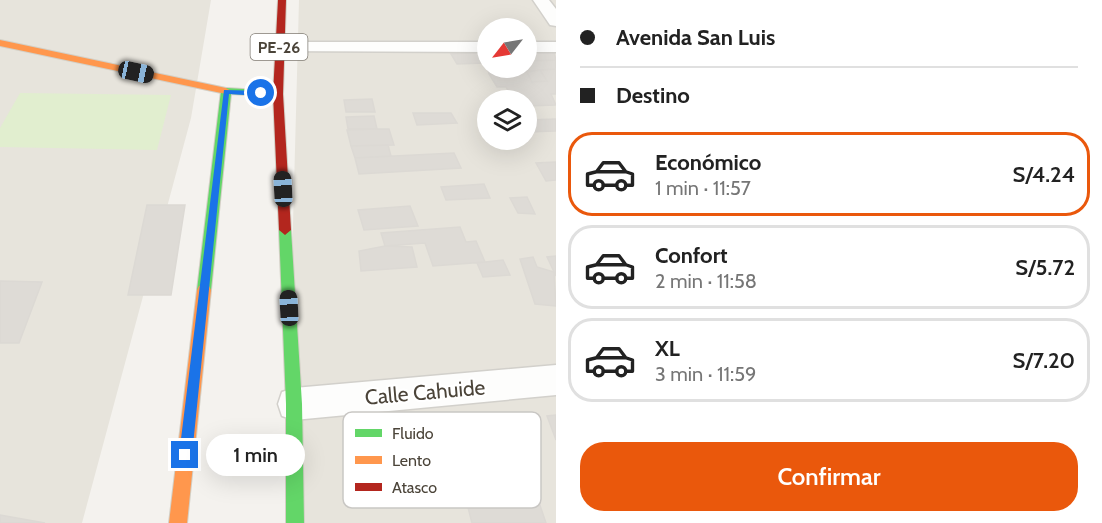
<!DOCTYPE html>
<html lang="es">
<meta charset="utf-8">
<style>
:root{--surface:#fff;--page:#f2f2f2;--text:#222;--muted:#767676;--line:#e0e0e0;--accent:#ea580c}
body{margin:0;font-family:Cabin,sans-serif;background:var(--page);color:var(--text);height:100vh;display:flex;flex-direction:column;font-size:22px;white-space:nowrap}
*{box-sizing:border-box;margin:0}
p{font-size:20px;color:var(--muted)}
.icon{flex:none;width:33px;height:33px;fill:none;stroke:currentColor;stroke-width:2;stroke-linecap:round;stroke-linejoin:round}
.map{position:relative;flex:1;overflow:hidden}
.details{display:flex;flex-direction:column;background:var(--surface);width:546px}
.details>*{flex:none}
.guide{display:grid;align-content:center;height:132px;padding:0 24px;background:var(--surface)}
.needle{width:39px;rotate:239deg}
.tools{position:absolute;left:477px;top:18px;display:grid;gap:12px}
.tools a{display:grid;place-items:center;width:60px;height:60px;border-radius:50%;background:var(--surface);box-shadow:0 6px 24px #0002;font-size:30px}
.end{position:absolute;width:27px;height:27px;margin:-14px;border:8px solid #1a73e8;background:#fff;box-shadow:0 0 0 3px #fff}
.from{border-radius:50%}
.bubble{position:absolute;height:42px;border-radius:21px;background:var(--surface);box-shadow:0 6px 24px #0002;font-size:20px;font-weight:600;line-height:42px;text-align:center}
.car{position:absolute;width:18px;height:36px;margin:-18px -9px;border-radius:8px;box-shadow:0 0 4px 2px #0007;background:linear-gradient(#222 24%,#8ab4d8 0 40%,#222 0 76%,#8ab4d8 0 86%,#222 0)}
.guide b{display:flex;align-items:center;gap:21px;height:57px;font-size:22px}
.guide b+b{border-top:2px solid var(--line)}
.guide i{width:15px;height:15px;background:var(--text)}
ul{padding:0;list-style:none}
li{display:flex;align-items:center;gap:18px;height:84px;margin:0 12px 9px;padding:0 12px;border:3px solid var(--line);border-radius:24px}
li div{flex:1}
li b{display:block;font-size:22px}
li em{font-style:normal;font-weight:600}
li.selected{border-color:var(--accent)}
li>.icon{width:54px;height:54px;stroke-width:1.5}
.button{display:flex;gap:12px;margin-top:auto;padding:12px 24px}
.button a{flex:1;height:69px;border-radius:24px;background:var(--accent);color:#fff;font-size:24px;font-weight:600;line-height:69px;text-align:center}
main{display:flex;flex:1;min-height:0}
.map>svg:first-child{display:block}
</style>
<main>
<div class="map">
<svg width="556" height="523" viewBox="0 0 556 523">
<rect width="100%" height="100%" fill="#f4f2ee"/>
<path fill="#e7e4dc" fill-rule="evenodd" d="M 0,0 L 211,0 L 191,118 L 82,523 L 24,523 L 0,519 Z
M 299,0 L 556,0 L 556,523 L 285,523 ZM 488,28 L 526,28 L 526,68 L 488,68 ZM 488,100 L 526,100 L 526,140 L 488,140 Z"/>
<path fill="#e1eecf" d="M 20,93 L 171,95 L 157,150 L 0,147 L 0,128 Z"/>
<path fill="#dedbd6" stroke="#dcd9d4" stroke-width="1.5" d="M 553,49 L 556,60 L 533,61 L 528,50 Z
M 488,52 L 488,68 L 514,68 L 517,72 L 489,73 L 485,63 L 457,64 L 451,54 Z
M 556,60 L 556,69 L 517,72 L 514,68 L 526,68 L 526,61 Z
M 556,69 L 556,94 L 551,94 L 556,105 L 528,106 L 521,94 L 510,94 L 506,87 L 497,87 L 489,74 L 527,72 L 532,82 L 547,81 L 540,70 Z
M 540,70 L 547,81 L 532,82 L 527,72 Z
M 372,99 L 375,112 L 346,112 L 344,100 Z
M 413,113 L 451,113 L 457,123 L 417,125 Z
M 374,116 L 377,129 L 348,129 L 346,117 Z
M 556,119 L 556,131 L 526,132 L 526,120 Z
M 377,129 L 389,129 L 394,145 L 351,146 L 347,130 Z
M 388,145 L 391,156 L 355,158 L 351,146 Z
M 454,153 L 461,168 L 359,174 L 355,158 Z
M 556,162 L 556,180 L 546,181 L 536,163 Z
M 484,184 L 490,198 L 446,200 L 441,187 Z
M 527,197 L 535,214 L 518,213 L 510,198 Z
M 147,205 L 185,205 L 171,295 L 128,295 Z
M 410,206 L 418,226 L 364,230 L 358,210 Z
M 460,227 L 466,242 L 476,241 L 485,262 L 433,266 L 425,243 L 385,246 L 381,233 Z
M 385,246 L 412,247 L 417,267 L 361,271 L 359,251 Z
M 556,256 L 556,276 L 547,257 Z
M 533,257 L 537,267 L 554,272 L 556,306 L 535,304 L 520,259 Z
M 503,260 L 510,275 L 483,277 L 477,263 Z
M 0,281 L 42,282 L 19,343 L 0,343 Z
M 556,415 L 556,440 L 547,416 Z
M 530,476 L 546,523 L 472,523 L 461,480 Z
M 0,515 L 45,523 L 0,523 Z"/>
<g fill="none" stroke-linecap="round" stroke-linejoin="round">
<g stroke="#d2d0cb" stroke-width="3">
<path id="street" d="M 533,0 L 549,0 L 556,9 L 556,26 L 550,25 Z
M 279,42 L 488,42 L 488,52 L 273,51 L 270,47 L 273,43 Z
M 526,42 L 556,42 L 556,52 L 526,52 Z
M 556,365 L 556,395 L 294,420 L 282,416 L 278,404 L 282,392 L 294,388 Z"/>
</g>
<g stroke="#d3cfc5" stroke-width="2">
<path id="fast" d="M 226,88 L 278,91 L 283,94 L 278,97 L 231,94 L 211,290 L 209,294 L 204,296 L 199,294 L 197,290 L 221,91 Z
M 285,225 L 291,230 L 302,404 L 304,523 L 286,523 L 286,404 L 279,230 Z"/>
</g>
<g stroke="#d3cfc5" stroke-width="2">
<path id="slow" d="M 0,40 L 226,88 L 231,91 L 226,94 L 0,46 Z
M 204,284 L 209,286 L 211,290 L 187,523 L 169,523 L 197,290 L 199,286 Z"/>
</g>
<g stroke="#d3cfc5" stroke-width="2">
<path id="jam" d="M 278,0 L 286,0 L 283,94 L 291,230 L 285,235 L 279,230 L 273,94 Z"/>
</g>
<use href="#street" fill="#fdfdfc" fill-rule="evenodd"/>
<use href="#fast" fill="#63d668" fill-rule="evenodd"/>
<use href="#slow" fill="#ff974d" fill-rule="evenodd"/>
<use href="#jam" fill="#b3261e" fill-rule="evenodd"/>
</g>
<path fill="#1a73e8" d="M 224,90 L 261,91 L 264,93 L 261,96 L 229,94 L 192,455 L 190,459 L 185,461 L 181,459 L 179,455 Z"/>
<g text-anchor="middle" dominant-baseline="central" stroke-width="4.5" stroke-linejoin="round" paint-order="stroke">
<rect fill="#fff" stroke="#817c74" stroke-width="1.5" x="250.5" y="34" width="57" height="26" rx="4.5"/>
<g font-size="16" font-weight="bold" fill="#4b4439">
<text x="279" y="47">PE-26</text>
</g>
<g font-size="21" fill="#4b4439" stroke="#fff">
<text transform="translate(425 392) rotate(-5)">Calle Cahuide</text>
</g>
</g>
<rect x="343" y="412" width="198" height="96" rx="9" fill="#fff" stroke="#c9c7c4" stroke-width="1.5"/>
<rect x="355" y="429" width="27" height="8" fill="#63d668"/>
<rect x="355" y="456" width="27" height="8" fill="#ff974d"/>
<rect x="355" y="483" width="27" height="8" fill="#b3261e"/>
<g font-size="16" fill="#4b4439">
<text x="392" y="439">Fluido</text>
<text x="392" y="466">Lento</text>
<text x="392" y="493">Atasco</text>
</g>
</svg>
<div class="tools">
<a><svg class="needle" viewBox="-14 -14 28 28"><path d="M0-13l5 13h-10z" fill="#e53935"/><path d="M0 13l5-13h-10z" fill="#767676"/></svg></a>
<a><svg class="icon" aria-label="layers" viewBox="0 0 24 24"><path d="M12 4l9 5-9 5-9-5zM3 14l9 5 9-5"/></svg></a>
</div>
<i class="end from" style="left:261px;top:93px"></i>
<i class="end" style="left:185px;top:455px"></i>
<div class="bubble" style="left:206px;top:434px;width:99px">1 min</div>
<i class="car" style="left:136px;top:72px;rotate:102deg"></i>
<i class="car" style="left:283px;top:189px;rotate:357deg"></i>
<i class="car" style="left:289px;top:308px;rotate:357deg"></i>
</div>
<section class="details">
<div class="guide">
<b><i class="from"></i>Avenida San Luis</b>
<b><i></i>Destino</b>
</div>
<ul>
<li class="selected"><svg class="icon" aria-label="car" viewBox="0 0 24 24"><path d="M5 17H2v-5l4-1 3-4h7l3 4 3 1v5h-3M9 17h6M6 11h13"/><circle cx="7" cy="17" r="2"/><circle cx="17" cy="17" r="2"/></svg><div><b>Económico</b><p>1 min · 11:57</p></div><em>S/4.24</em></li>
<li><svg class="icon" aria-label="car" viewBox="0 0 24 24"><path d="M5 17H2v-5l4-1 3-4h7l3 4 3 1v5h-3M9 17h6M6 11h13"/><circle cx="7" cy="17" r="2"/><circle cx="17" cy="17" r="2"/></svg><div><b>Confort</b><p>2 min · 11:58</p></div><em>S/5.72</em></li>
<li><svg class="icon" aria-label="car" viewBox="0 0 24 24"><path d="M5 17H2v-5l4-1 3-4h7l3 4 3 1v5h-3M9 17h6M6 11h13"/><circle cx="7" cy="17" r="2"/><circle cx="17" cy="17" r="2"/></svg><div><b>XL</b><p>3 min · 11:59</p></div><em>S/7.20</em></li>
</ul>
<div class="button"><a>Confirmar</a></div>
</section>
</main>
